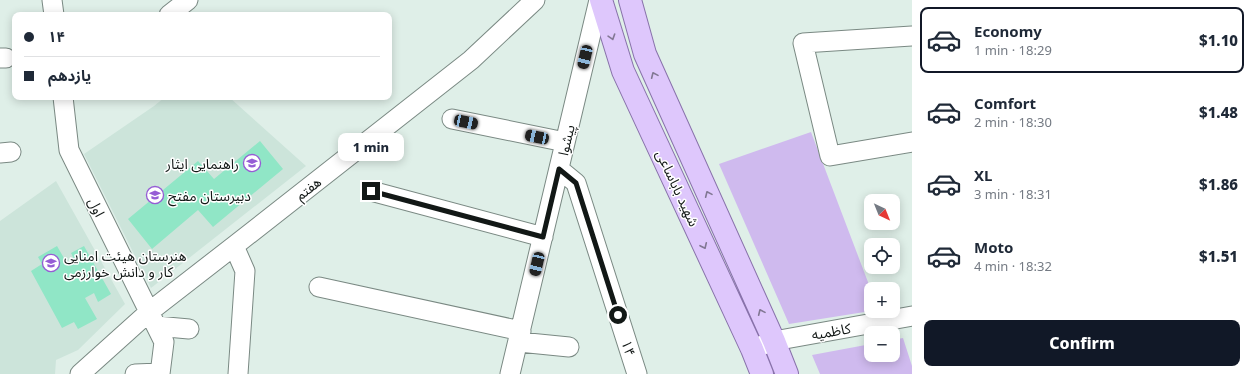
<!DOCTYPE html>
<meta charset="utf-8">
<style>
:root{--surface:#fff;--page:#f6f6f7;--text:#1f2937;--muted:#747a83;--line:#e0e1e3;--accent:#111827}
body{margin:0;font-family:"Noto Sans","Noto Sans Arabic",sans-serif;background:var(--page);color:var(--text);height:100vh;display:flex;flex-direction:column;font-size:15px;white-space:nowrap}
*{box-sizing:border-box;margin:0}
p{font-size:13px;color:var(--muted)}
.icon{flex:none;width:22px;height:22px;fill:none;stroke:currentColor;stroke-width:2;stroke-linecap:round;stroke-linejoin:round}
.map{position:relative;flex:1;overflow:hidden}
.details{display:flex;flex-direction:column;background:var(--surface);width:340px}
.details>*{flex:none}
.banner{position:absolute;left:12px;top:12px;width:380px;height:88px;border-radius:8px;box-shadow:0 2px 10px #0003;display:grid;align-content:center;height:88px;padding:0 12px;background:var(--surface)}
.needle{width:26px;rotate:137deg}
.tools{position:absolute;left:864px;top:194px;display:grid;gap:8px}
.tools a{display:grid;place-items:center;width:36px;height:36px;border-radius:8px;background:var(--surface);box-shadow:0 2px 10px #0003;font-size:20px}
.end{position:absolute;width:18px;height:18px;margin:-9px;border:5px solid #121816;background:#fff;box-shadow:0 0 0 2px #fff}
.from{border-radius:50%}
.bubble{position:absolute;height:28px;border-radius:8px;background:var(--surface);box-shadow:0 2px 10px #0003;font-size:13px;font-weight:800;line-height:28px;text-align:center}
.car{position:absolute;width:12px;height:24px;margin:-12px -6px;border-radius:5px;box-shadow:0 0 3px 1px #0007;background:linear-gradient(#222 24%,#8ab4d8 0 40%,#222 0 76%,#8ab4d8 0 86%,#222 0)}
.banner b{display:flex;align-items:center;gap:14px;height:38px;font-size:15px}
.banner b+b{border-top:1px solid var(--line)}
.banner i{width:10px;height:10px;background:var(--text)}
ul{padding:7px 0 0;list-style:none}
li{display:flex;align-items:center;gap:12px;height:66px;margin:0 8px 6px;padding:0 4px;border:2px solid transparent;border-radius:8px}
li div{flex:1}
li b{display:block;font-size:15px}
li em{font-style:normal;font-weight:800}
li.selected{border-color:var(--accent)}
li>.icon{width:36px;height:36px;stroke-width:1.5}
.button{display:flex;gap:8px;margin-top:auto;padding:8px 12px}
.button a{flex:1;height:46px;border-radius:8px;background:var(--accent);color:#fff;font-size:16px;font-weight:800;line-height:46px;text-align:center}
main{display:flex;flex:1;min-height:0}
.map>svg:first-child{display:block}
</style>
<main>
<div class="map">
<svg width="912" height="374" viewBox="0 0 912 374">
<rect width="100%" height="100%" fill="#dfefe8"/>
<path fill="#cce4da" d="M 165,97 L 229,97 L 306,166 L 151,288 L 84,154 L 154,106 Z
M 56,181 L 125,304 L 78,350 L 56,360 L 55,374 L 0,374 L 0,221 Z"/>
<path fill="#cfbaee" d="M 811,132 L 871,290 L 871,311 L 789,324 L 719,164 Z
M 903,338 L 912,366 L 912,374 L 820,374 L 812,355 L 871,344 L 871,355 L 893,355 L 893,340 Z"/>
<path fill="#90e6c6" d="M 260,141 L 283,169 L 213,227 L 198,210 L 152,249 L 128,219 L 198,161 L 214,179 Z
M 57,246 L 68,265 L 75,261 L 71,253 L 84,246 L 111,294 L 98,302 L 94,293 L 85,298 L 97,319 L 78,329 L 74,322 L 62,328 L 31,271 L 42,264 L 38,257 Z"/>
<g fill="none" stroke-linecap="round" stroke-linejoin="round">
<g stroke="#7a8983" stroke-width="21">
<path id="minor" d="M 52,0 L 54,15
M 169,15 L 188,0
M 912,36 L 803,43 L 830,156 L 912,142
M 0,58 L 6,58
M 63,97 L 69,150 L 164,342 L 160,374
M 452,119 L 565,142
M 0,153 L 11,152
M 559,169 L 576,183 L 637,374
M 371,191 L 543,237
M 234,246 L 245,271 L 238,374
M 319,287 L 521,331
M 156,326 L 189,329
M 519,342 L 569,347
M 752,349 L 774,341 L 912,316
M 80,374 L 149,312 L 234,246 L 471,60 L 535,0
M 135,374 L 160,373
M 510,374 L 599,0"/>
</g>
<g stroke="#8872aa" stroke-width="24">
<path id="major" d="M 601,0 L 623,71 L 752,349 L 762,374
M 630,0 L 645,54 L 774,341 L 787,374"/>
</g>
<use href="#minor" stroke="#fff" stroke-width="19"/>
<use href="#major" stroke="#dec7fc" stroke-width="22"/>
</g>
<defs><path id="oneway-chevron" d="M-2-3.5L2.5 0L-2 3.5" fill="none" stroke-width="1.6" stroke-linecap="round" stroke-linejoin="round"/></defs>
<g stroke="#827894">
<use href="#oneway-chevron" transform="translate(612 37) rotate(72)"/>
<use href="#oneway-chevron" transform="translate(654 75) rotate(-114)"/>
<use href="#oneway-chevron" transform="translate(708 194) rotate(-114)"/>
<use href="#oneway-chevron" transform="translate(704 246) rotate(65)"/>
<use href="#oneway-chevron" transform="translate(761 312) rotate(-114)"/>
</g>
<g fill="none" stroke-linecap="round" stroke-linejoin="round">
<path stroke="#121816" stroke-width="5" d="M 371,191 L 543,237 L 559,169 L 576,183 L 618,315"/>
</g>
<defs>
<g id="school-ring" transform="scale(0.9)"><circle r="9.5" fill="#fff" stroke="#965dd5" stroke-width="1.5"/><path d="M0-5L7-2L0 1L-7-2ZM-4 1L0 2.5L4 1V4Q0 6-4 4Z" fill="#965dd5"/></g>
</defs>
<g fill-rule="evenodd">
<use href="#school-ring" x="252" y="163"/>
<use href="#school-ring" x="155" y="195"/>
<use href="#school-ring" x="51" y="263"/>
</g>
<g text-anchor="middle" dominant-baseline="central" stroke-width="3" stroke-linejoin="round" paint-order="stroke">
<g font-size="14" fill="#121816" stroke="#fff">
<text transform="translate(566 140) rotate(-77)">پیشوا</text>
<text transform="translate(308 188) rotate(-38)">هفتم</text>
<text transform="translate(678 188) rotate(65)">شهید باباساعی</text>
<text transform="translate(97 207) rotate(64)">اول</text>
<text transform="translate(831 331) rotate(-10)">کاظمیه</text>
<text transform="translate(629 348) rotate(72)">۱۴</text>
</g>
<g font-size="14" fill="#121816" stroke="#fff" text-anchor="start">
<text x="239" y="163" text-anchor="end">راهنمایی ایثار</text>
<text x="168" y="195">دبیرستان مفتح</text>
<text x="64" y="255">هنرستان هیئت امنایی<tspan x="64" dy="16">کار و دانش خوارزمی</tspan></text>
</g>
</g>
</svg>
<div class="tools">
<a><svg class="needle" viewBox="-14 -14 28 28"><path d="M0-13l5 13h-10z" fill="#e53935"/><path d="M0 13l5-13h-10z" fill="#747a83"/></svg></a>
<a><svg class="icon" aria-label="locate" viewBox="0 0 24 24"><circle cx="12" cy="12" r="6"/><path d="M12 2v4M12 18v4M2 12h4M18 12h4"/></svg></a>
<a>+</a>
<a>−</a>
</div>
<i class="end from" style="left:618px;top:315px"></i>
<i class="end" style="left:371px;top:191px"></i>
<div class="bubble" style="left:338px;top:133px;width:66px">1 min</div>
<i class="car" style="left:585px;top:57px;rotate:193deg"></i>
<i class="car" style="left:466px;top:122px;rotate:102deg"></i>
<i class="car" style="left:537px;top:137px;rotate:282deg"></i>
<i class="car" style="left:537px;top:264px;rotate:193deg"></i>
<div class="banner">
<b><i class="from"></i>۱۴</b>
<b><i></i>یازدهم</b>
</div>
</div>
<section class="details">
<ul>
<li class="selected"><svg class="icon" aria-label="car" viewBox="0 0 24 24"><path d="M5 17H2v-5l4-1 3-4h7l3 4 3 1v5h-3M9 17h6M6 11h13"/><circle cx="7" cy="17" r="2"/><circle cx="17" cy="17" r="2"/></svg><div><b>Economy</b><p>1 min · 18:29</p></div><em>$1.10</em></li>
<li><svg class="icon" aria-label="car" viewBox="0 0 24 24"><path d="M5 17H2v-5l4-1 3-4h7l3 4 3 1v5h-3M9 17h6M6 11h13"/><circle cx="7" cy="17" r="2"/><circle cx="17" cy="17" r="2"/></svg><div><b>Comfort</b><p>2 min · 18:30</p></div><em>$1.48</em></li>
<li><svg class="icon" aria-label="car" viewBox="0 0 24 24"><path d="M5 17H2v-5l4-1 3-4h7l3 4 3 1v5h-3M9 17h6M6 11h13"/><circle cx="7" cy="17" r="2"/><circle cx="17" cy="17" r="2"/></svg><div><b>XL</b><p>3 min · 18:31</p></div><em>$1.86</em></li>
<li><svg class="icon" aria-label="car" viewBox="0 0 24 24"><path d="M5 17H2v-5l4-1 3-4h7l3 4 3 1v5h-3M9 17h6M6 11h13"/><circle cx="7" cy="17" r="2"/><circle cx="17" cy="17" r="2"/></svg><div><b>Moto</b><p>4 min · 18:32</p></div><em>$1.51</em></li>
</ul>
<div class="button"><a>Confirm</a></div>
</section>
</main>
